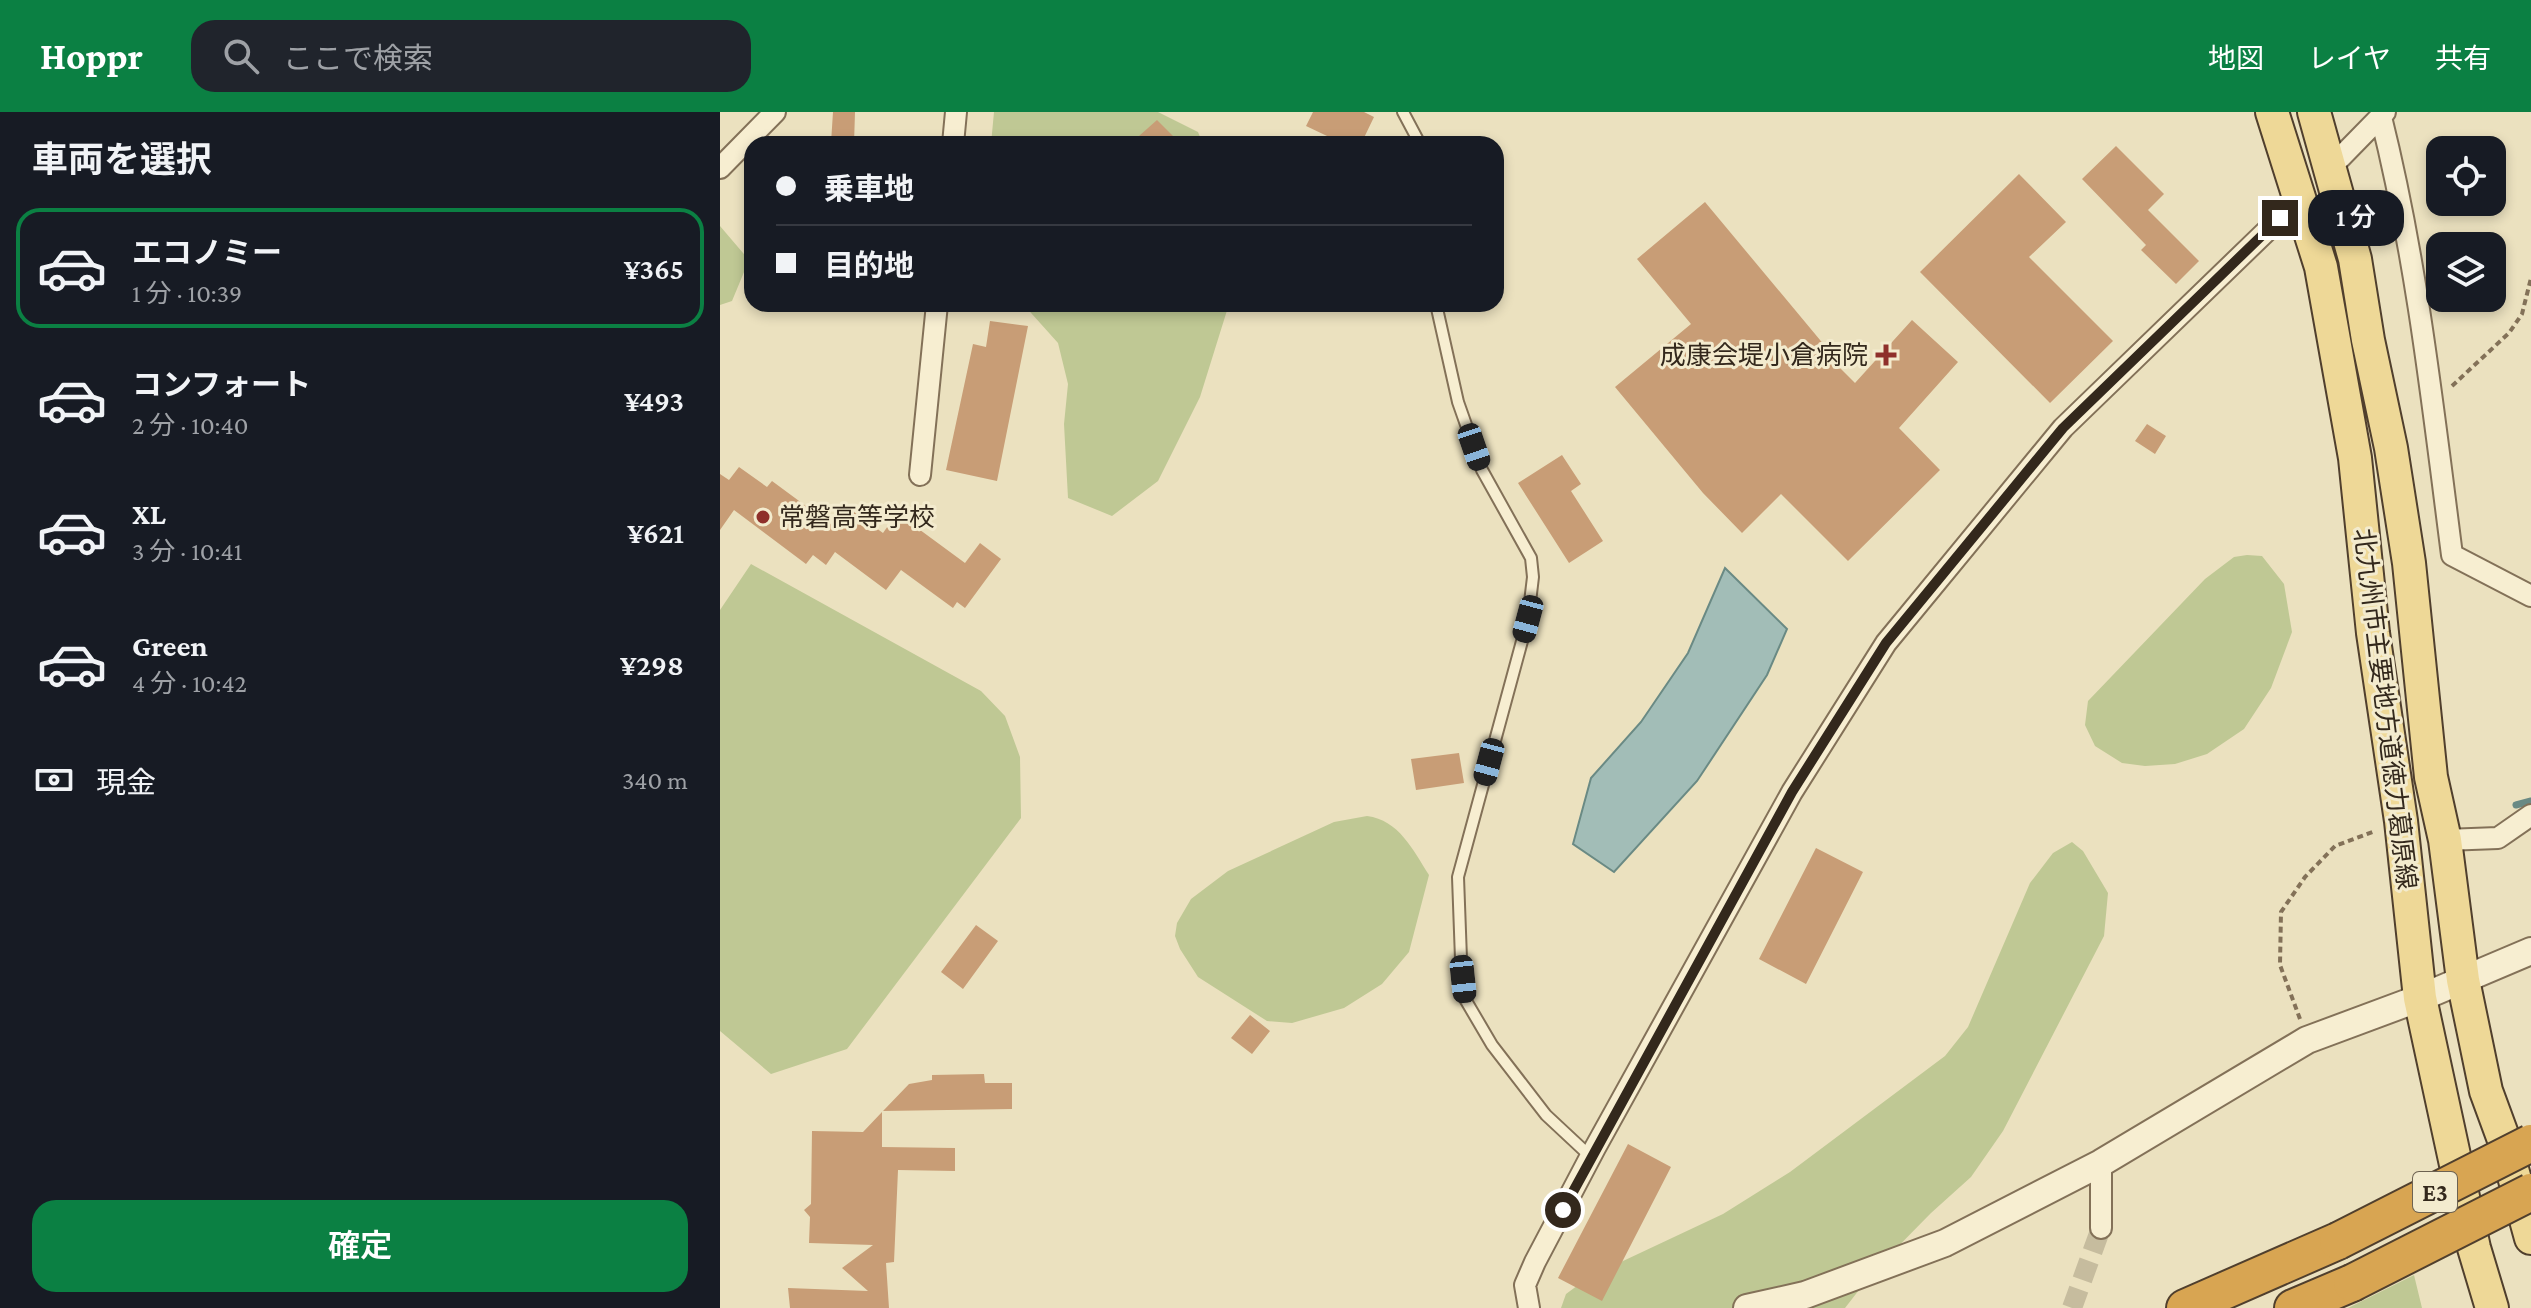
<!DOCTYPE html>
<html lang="ja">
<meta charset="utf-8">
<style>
:root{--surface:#171b24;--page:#20242c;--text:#f1f3f6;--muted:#9ea1a6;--line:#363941;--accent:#0b8043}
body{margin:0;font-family:"Crimson Pro","Noto Sans JP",serif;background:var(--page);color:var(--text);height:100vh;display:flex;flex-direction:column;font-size:30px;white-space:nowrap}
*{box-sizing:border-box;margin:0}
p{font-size:26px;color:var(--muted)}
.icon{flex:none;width:44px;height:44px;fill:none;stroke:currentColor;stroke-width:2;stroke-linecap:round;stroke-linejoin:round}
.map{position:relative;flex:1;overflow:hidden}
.drawer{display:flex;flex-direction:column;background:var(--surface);width:720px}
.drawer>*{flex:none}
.guide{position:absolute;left:24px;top:24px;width:760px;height:176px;border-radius:24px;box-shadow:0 4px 12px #0003;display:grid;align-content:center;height:176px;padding:0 32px;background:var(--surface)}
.controls{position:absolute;left:1706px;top:24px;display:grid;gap:16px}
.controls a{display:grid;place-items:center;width:80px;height:80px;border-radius:16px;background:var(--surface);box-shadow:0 4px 12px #0003;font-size:40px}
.end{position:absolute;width:36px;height:36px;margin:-18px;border:10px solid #33281c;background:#fff;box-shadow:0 0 0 4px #fff}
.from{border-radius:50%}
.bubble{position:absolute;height:56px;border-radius:24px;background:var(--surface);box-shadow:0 4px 12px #0003;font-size:26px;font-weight:600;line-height:56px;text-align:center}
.car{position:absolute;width:24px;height:48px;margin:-24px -12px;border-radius:10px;box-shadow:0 0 6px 2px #0007;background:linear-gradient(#222 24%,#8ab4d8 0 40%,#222 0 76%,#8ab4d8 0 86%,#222 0)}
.guide b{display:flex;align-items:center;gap:28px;height:76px;font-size:30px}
.guide b+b{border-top:2px solid var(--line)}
.guide i{width:20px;height:20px;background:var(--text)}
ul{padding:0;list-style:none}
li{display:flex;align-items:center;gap:24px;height:120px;margin:0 16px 12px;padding:0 16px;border:4px solid transparent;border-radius:24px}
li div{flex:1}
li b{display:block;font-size:30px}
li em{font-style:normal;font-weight:600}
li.active{border-color:var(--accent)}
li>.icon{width:72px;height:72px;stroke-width:1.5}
h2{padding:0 32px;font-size:36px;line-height:96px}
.pay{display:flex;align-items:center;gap:20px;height:88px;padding:0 32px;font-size:30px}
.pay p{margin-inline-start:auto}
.action{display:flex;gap:16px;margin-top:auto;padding:16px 32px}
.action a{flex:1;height:92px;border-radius:24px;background:var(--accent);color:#fff;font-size:32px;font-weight:600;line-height:92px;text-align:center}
header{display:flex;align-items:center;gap:48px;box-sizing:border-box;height:112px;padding:0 40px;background:var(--accent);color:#fff}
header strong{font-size:38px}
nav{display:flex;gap:44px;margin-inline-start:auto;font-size:28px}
.search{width:560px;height:72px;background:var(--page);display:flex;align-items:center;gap:20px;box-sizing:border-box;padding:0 28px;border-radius:24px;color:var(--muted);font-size:30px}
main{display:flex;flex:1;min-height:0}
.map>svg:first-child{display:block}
</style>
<header>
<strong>Hoppr</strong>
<div class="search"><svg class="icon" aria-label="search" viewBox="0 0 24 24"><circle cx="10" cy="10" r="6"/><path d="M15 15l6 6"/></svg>ここで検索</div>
<nav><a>地図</a><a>レイヤ</a><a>共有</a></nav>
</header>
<main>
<section class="drawer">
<h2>車両を選択</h2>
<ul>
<li class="active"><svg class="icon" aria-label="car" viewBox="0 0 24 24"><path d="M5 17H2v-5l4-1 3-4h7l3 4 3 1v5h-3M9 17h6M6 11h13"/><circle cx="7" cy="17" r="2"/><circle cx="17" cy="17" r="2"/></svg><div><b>エコノミー</b><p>1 分 · 10:39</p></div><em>¥365</em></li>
<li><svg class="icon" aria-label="car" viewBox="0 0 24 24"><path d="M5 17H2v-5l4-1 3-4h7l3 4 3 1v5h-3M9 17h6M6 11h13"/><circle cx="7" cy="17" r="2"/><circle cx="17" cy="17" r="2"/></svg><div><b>コンフォート</b><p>2 分 · 10:40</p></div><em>¥493</em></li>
<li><svg class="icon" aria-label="car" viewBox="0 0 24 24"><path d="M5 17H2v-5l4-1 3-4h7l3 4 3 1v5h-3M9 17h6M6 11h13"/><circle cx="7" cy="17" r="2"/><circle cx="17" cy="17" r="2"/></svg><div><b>XL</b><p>3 分 · 10:41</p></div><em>¥621</em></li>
<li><svg class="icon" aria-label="car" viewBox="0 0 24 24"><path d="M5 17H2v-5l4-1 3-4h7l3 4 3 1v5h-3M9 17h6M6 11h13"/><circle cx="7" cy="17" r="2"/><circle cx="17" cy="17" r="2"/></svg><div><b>Green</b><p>4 分 · 10:42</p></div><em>¥298</em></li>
</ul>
<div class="pay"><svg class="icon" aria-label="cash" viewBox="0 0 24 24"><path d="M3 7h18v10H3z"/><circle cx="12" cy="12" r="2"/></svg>現金<p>340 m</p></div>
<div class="action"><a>確定</a></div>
</section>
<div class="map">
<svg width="1811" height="1196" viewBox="0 0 1811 1196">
<rect width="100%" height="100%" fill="#ebe1bf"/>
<path fill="#bfc894" d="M 274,0 L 438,0 L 478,20 L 483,32 L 271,32 Z
M 0,114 L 29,148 L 12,189 L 0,193 Z
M 303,192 L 509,192 L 480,285 L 438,369 L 392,404 L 348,386 L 344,312 L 348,272 L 338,231 Z
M 1527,443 L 1542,444 L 1564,472 L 1572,520 L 1551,576 L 1524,617 L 1487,642 L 1455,652 L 1425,654 L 1402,651 L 1375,634 L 1365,613 L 1368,589 L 1485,467 L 1514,445 Z
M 31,452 L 261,579 L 285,604 L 300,645 L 301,706 L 127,937 L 51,962 L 0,919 L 0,498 Z
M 647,704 C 679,708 693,738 709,763 L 689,840 L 662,872 L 624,896 L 572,911 L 547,909 L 478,865 L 460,837 L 455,824 L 457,811 L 471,787 L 508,759 L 614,710 Z
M 1352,730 L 1363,739 L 1388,781 L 1384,824 L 1283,1019 L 1251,1065 L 1211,1101 L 1153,1160 L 1125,1196 L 841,1196 L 846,1182 L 869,1165 L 1003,1102 L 1070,1060 L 1225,944 L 1248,915 L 1310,771 L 1333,741 Z
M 1694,1163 L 1702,1196 L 1628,1196 Z"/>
<path fill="#a2bdb7" stroke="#6a8a84" stroke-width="2" d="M 1005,456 L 1067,517 L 1047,563 L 977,669 L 894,760 L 853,732 L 871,666 L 921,610 L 968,541 Z"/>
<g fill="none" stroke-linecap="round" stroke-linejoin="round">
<path stroke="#6a8a84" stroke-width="7" d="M 1796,693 L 1811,689"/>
</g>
<path fill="#c89d76" d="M 113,0 L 135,0 L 134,32 L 111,31 Z
M 593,0 L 644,0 L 654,5 L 641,32 L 624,32 L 586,14 Z
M 437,8 L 461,32 L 410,32 Z
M 1396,34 L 1444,82 L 1428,98 L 1479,149 L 1456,172 L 1421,138 L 1426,133 L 1362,67 Z
M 1299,62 L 1346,110 L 1309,145 L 1393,229 L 1330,291 L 1200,160 Z
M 985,90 L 1110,240 L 1107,243 L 1135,271 L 1192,208 L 1238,250 L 1179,316 L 1220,358 L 1128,449 L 1061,382 L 1022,421 L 983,381 L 895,275 L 971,212 L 917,147 Z
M 270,209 L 308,214 L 277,369 L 226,358 L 253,232 L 266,235 Z
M 1427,312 L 1446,324 L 1435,342 L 1415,329 Z
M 842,343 L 861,372 L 851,379 L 883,429 L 849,451 L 798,371 Z
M 19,355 L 47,375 L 52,369 L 113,414 L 127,395 L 163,421 L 177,401 L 245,451 L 260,431 L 281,447 L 245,496 L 237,490 L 233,496 L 181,458 L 166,478 L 115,440 L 106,453 L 93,443 L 86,452 L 14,398 L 0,418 L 0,362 L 9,368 Z
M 739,641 L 744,671 L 696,678 L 691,647 Z
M 1096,736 L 1143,760 L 1086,872 L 1039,847 Z
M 256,813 L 278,829 L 243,877 L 221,860 Z
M 530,903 L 550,919 L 532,942 L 511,926 Z
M 264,962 L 265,971 L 292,971 L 292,997 L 163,999 L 189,972 L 212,968 L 212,963 Z
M 162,1000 L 162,1035 L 235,1036 L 235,1059 L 178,1058 L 174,1150 L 166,1151 L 169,1196 L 70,1196 L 68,1176 L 148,1179 L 122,1156 L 153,1133 L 89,1131 L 90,1105 L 84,1098 L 91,1092 L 92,1019 L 143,1020 Z
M 908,1032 L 951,1055 L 882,1189 L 838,1166 Z"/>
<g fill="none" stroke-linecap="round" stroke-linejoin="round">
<path stroke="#c6bc9e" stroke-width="20" stroke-dasharray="20 10" stroke-linecap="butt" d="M 1352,1196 L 1381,1116"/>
<g stroke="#837158" stroke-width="14">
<path id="service" d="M 683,0 L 700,32
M 716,192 L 738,290 L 762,358 L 811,446 L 813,465 L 808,507 L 738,765 L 741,847 L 745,887 L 772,933 L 826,1003 L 871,1045"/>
</g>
<g stroke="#837158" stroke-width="24">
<path id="minor" d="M 1661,5 C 1697,149 1713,296 1732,443 L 1811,484
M 233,32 L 236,0
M 1620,46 L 1665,0
M 0,56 L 55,0
M 200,363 L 217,192
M 1725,728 L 1778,726 L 1811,703
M 1381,1116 L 1381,1051
M 809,1196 L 805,1173 L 815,1150 L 875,1036 L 1072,680 L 1166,531 L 1343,316 L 1560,106"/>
</g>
<g stroke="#837158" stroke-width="30">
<path id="tertiary" d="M 1027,1196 L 1085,1183 L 1225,1131 L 1381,1051 L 1587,928 L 1700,886 L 1811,839"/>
</g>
<g stroke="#503f2d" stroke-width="36">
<path id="primary" d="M 1552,0 L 1601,155 L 1635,346 L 1653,521 L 1681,709 L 1700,886 L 1754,1136 L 1772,1196
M 1594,0 L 1635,147 L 1648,228 L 1671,336 L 1689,451 L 1711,665 L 1725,728 L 1743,868 L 1766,979 L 1784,1028 L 1811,1126"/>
</g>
<g stroke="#503f2d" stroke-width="40">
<path id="motorway" d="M 1465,1196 L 1618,1129
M 1573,1196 L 1632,1171"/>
</g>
<path stroke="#837158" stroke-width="4" stroke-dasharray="6 4" stroke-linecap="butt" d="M 1732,274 L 1789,221 L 1802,202 L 1811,166
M 1580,907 L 1560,853 L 1561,800 L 1585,765 L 1615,734 L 1655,719"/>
<use href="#service" stroke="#f7eed1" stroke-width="10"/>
<use href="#minor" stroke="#f7eed1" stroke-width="20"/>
<use href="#tertiary" stroke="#f7eed1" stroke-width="26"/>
<use href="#primary" stroke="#eed897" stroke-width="32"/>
<use href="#motorway" stroke="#d8a552" stroke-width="36"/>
<g stroke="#503f2d" stroke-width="40" stroke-linecap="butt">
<path id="motorway-bridge" d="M 1618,1129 L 1811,1031
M 1632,1171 L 1811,1080"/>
</g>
<use href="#motorway-bridge" stroke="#d8a552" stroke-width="36"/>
</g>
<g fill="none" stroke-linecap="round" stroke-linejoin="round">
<path stroke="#33281c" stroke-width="10" d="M 843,1098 L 1072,680 L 1166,531 L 1343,316 L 1560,106"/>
</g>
<g fill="#8f302b" stroke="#f3ebce" stroke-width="3">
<path d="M1162 231h8v8h8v8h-8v8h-8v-8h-8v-8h8z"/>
<circle cx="43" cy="405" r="8"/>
</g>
<g text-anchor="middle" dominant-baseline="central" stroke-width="6" stroke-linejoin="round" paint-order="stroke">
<rect fill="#f3ebce" stroke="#6d6251" stroke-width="2" x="1693" y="1060" width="44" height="40" rx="6"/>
<g font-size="24" font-weight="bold" fill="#33281c">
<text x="1715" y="1080">E3</text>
</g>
<g font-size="26" fill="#33281c" stroke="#f3ebce" text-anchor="end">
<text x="1148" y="243">成康会堤小倉病院</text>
<text x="59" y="405" text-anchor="start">常磐高等学校</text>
</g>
<g font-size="26" fill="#33281c" stroke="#f3ebce">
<text transform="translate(1665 597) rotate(83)">北九州市主要地方道徳力葛原線</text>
</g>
</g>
</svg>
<div class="controls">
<a><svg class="icon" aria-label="locate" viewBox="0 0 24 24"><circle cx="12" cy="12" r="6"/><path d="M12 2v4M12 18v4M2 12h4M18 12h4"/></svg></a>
<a><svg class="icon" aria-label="layers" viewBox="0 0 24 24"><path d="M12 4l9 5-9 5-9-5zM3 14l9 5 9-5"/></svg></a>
</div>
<i class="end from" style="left:843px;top:1098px"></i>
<i class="end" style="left:1560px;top:106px"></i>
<div class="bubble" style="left:1588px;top:78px;width:96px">1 分</div>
<i class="car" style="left:754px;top:335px;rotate:161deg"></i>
<i class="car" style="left:808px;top:507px;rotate:195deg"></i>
<i class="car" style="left:769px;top:650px;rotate:195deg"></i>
<i class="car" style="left:743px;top:867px;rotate:174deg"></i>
<div class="guide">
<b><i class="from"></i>乗車地</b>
<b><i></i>目的地</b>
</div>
</div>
</main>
